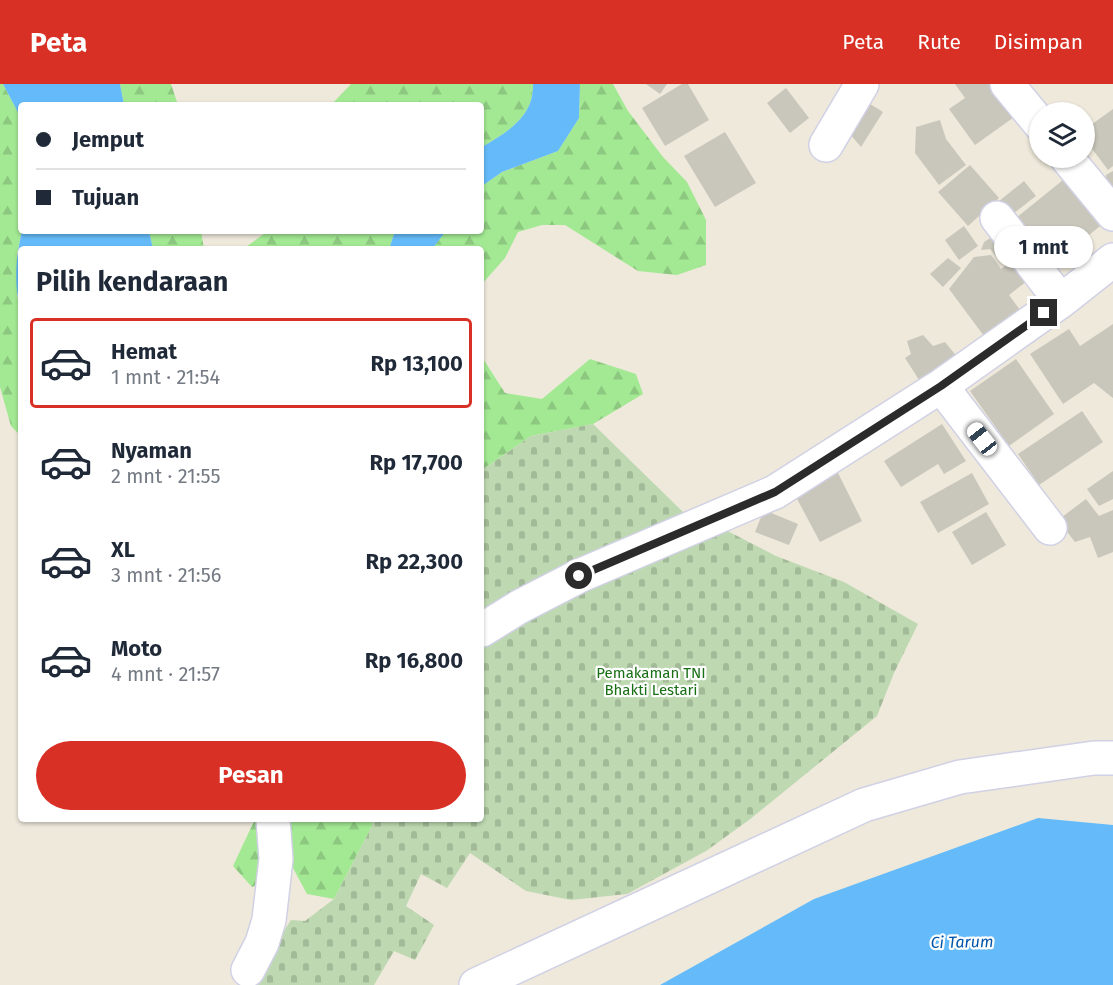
<!DOCTYPE html>
<html lang="id">
<meta charset="utf-8">
<style>
:root{--surface:#fff;--page:#f6f6f7;--text:#1f2937;--muted:#747a83;--line:#e0e1e3;--accent:#d93025}
body{margin:0;font-family:"Fira Sans",sans-serif;background:var(--page);color:var(--text);height:100vh;display:flex;flex-direction:column;font-size:22px;white-space:nowrap}
*{box-sizing:border-box;margin:0}
p{font-size:20px;color:var(--muted)}
.icon{flex:none;width:33px;height:33px;fill:none;stroke:currentColor;stroke-width:2;stroke-linecap:round;stroke-linejoin:round}
.map{position:relative;flex:1;overflow:hidden}
.panel{position:absolute;left:18px;top:162px;width:466px;height:576px;display:flex;flex-direction:column;background:var(--surface);border-radius:6px;box-shadow:0 2px 4px #0004}
.panel>*{flex:none}
.banner{position:absolute;left:18px;top:18px;width:466px;height:132px;border-radius:6px;box-shadow:0 2px 4px #0004;display:grid;align-content:center;height:132px;padding:0 18px;background:var(--surface)}
.controls{position:absolute;left:1029px;top:18px;display:grid;gap:12px}
.controls a{display:grid;place-items:center;width:66px;height:66px;border-radius:50%;background:var(--surface);box-shadow:0 2px 4px #0004;font-size:30px}
.end{position:absolute;width:27px;height:27px;margin:-14px;border:8px solid #2b2b2b;background:#fff;box-shadow:0 0 0 3px #fff}
.from{border-radius:50%}
.bubble{position:absolute;height:42px;border-radius:21px;background:var(--surface);box-shadow:0 2px 4px #0004;font-size:20px;font-weight:700;line-height:42px;text-align:center}
.car{position:absolute;width:18px;height:36px;margin:-18px -9px;border-radius:8px;box-shadow:0 0 4px 2px #0007;background:linear-gradient(#fff 24%,#345 0 40%,#fff 0 76%,#345 0 86%,#fff 0)}
.banner b{display:flex;align-items:center;gap:21px;height:57px;font-size:22px}
.banner b+b{border-top:2px solid var(--line)}
.banner i{width:15px;height:15px;background:var(--text)}
ul{padding:0;list-style:none}
li{display:flex;align-items:center;gap:18px;height:90px;margin:0 12px 9px;padding:0 6px;border:3px solid transparent;border-radius:6px}
li div{flex:1}
li b{display:block;font-size:22px}
li em{font-style:normal;font-weight:700}
li.active{border-color:var(--accent)}
li>.icon{width:54px;height:54px;stroke-width:1.5}
h2{padding:0 18px;font-size:27px;line-height:72px}
.action{display:flex;gap:12px;margin-top:auto;padding:12px 18px}
.action a{flex:1;height:69px;border-radius:36px;background:var(--accent);color:#fff;font-size:24px;font-weight:700;line-height:69px;text-align:center}
header{display:flex;align-items:center;gap:36px;box-sizing:border-box;height:84px;padding:0 30px;background:var(--accent);color:#fff}
header strong{font-size:28px}
nav{display:flex;gap:33px;margin-inline-start:auto;font-size:21px}
.map>svg:first-child{display:block}
</style>
<header>
<strong>Peta</strong>
<nav><a>Peta</a><a>Rute</a><a>Disimpan</a></nav>
</header>
<div class="map">
<svg width="1113" height="901" viewBox="0 0 1113 901">
<defs>
<pattern id="forest-firs" width="22" height="20" patternUnits="userSpaceOnUse" patternTransform="scale(1.5)"><rect width="22" height="20" fill="#a3e993"/><path d="M5 1l3.5 6h-7zM16 11l3.5 6h-7z" fill="#8cc87f"/></pattern>
<pattern id="cemetery-stones" width="16" height="16" patternUnits="userSpaceOnUse" patternTransform="scale(1.5)"><rect width="16" height="16" fill="#bed9b1"/><path d="M2 7V4a2 2 0 0 1 4 0v3zM10 15v-3a2 2 0 0 1 4 0v3z" fill="#a3ba98"/></pattern>
</defs>
<rect width="100%" height="100%" fill="#eee9db"/>
<path fill="url(#forest-firs)" d="M 0,0 L 3,0 L 21,34 L 22,147 L 17,170 L 17,211 L 21,226 L 21,352 L 11,342 L 0,303 Z
M 120,0 L 171,0 L 178,21 L 124,21 Z
M 351,0 L 533,0 C 534,33 507,48 482,63 L 482,21 L 331,21 Z
M 580,0 L 613,0 L 628,27 L 663,73 L 687,98 L 706,136 L 706,181 L 677,191 L 638,187 L 565,141 L 542,141 L 518,148 L 505,174 L 482,200 L 482,165 L 432,165 L 433,163 L 446,147 L 482,147 L 482,102 L 502,88 L 558,67 L 579,34 Z
M 149,147 L 201,147 L 204,165 L 153,165 Z
M 268,147 L 395,147 L 389,165 L 243,165 Z
M 482,273 L 505,309 L 542,315 L 590,275 L 636,290 L 643,310 L 593,340 L 531,352 L 482,386 Z
M 255,735 L 373,735 L 372,742 L 334,815 L 307,810 L 293,784 L 252,803 L 233,782 Z"/>
<path fill="url(#cemetery-stones)" d="M 593,340 L 683,428 L 708,437 L 776,472 L 844,498 L 918,540 L 894,589 L 877,632 L 749,736 L 706,767 L 627,810 L 571,816 L 526,807 L 470,769 L 447,804 L 421,790 L 406,822 L 434,841 L 415,876 L 394,867 L 374,901 L 250,901 L 291,836 L 305,837 L 334,815 L 372,742 L 373,735 L 482,735 L 482,386 L 531,352 Z"/>
<path fill="#65bbf9" d="M 3,0 L 120,0 L 124,21 L 21,21 L 21,34 Z
M 533,0 L 580,0 L 579,34 L 558,67 L 502,88 L 482,102 L 482,63 C 507,48 534,33 533,0 Z
M 22,147 L 149,147 L 153,165 L 21,165 L 21,226 C 13,200 16,173 22,147 Z
M 395,147 L 446,147 L 432,165 L 389,165 Z
M 1038,734 L 1113,741 L 1113,901 L 660,901 L 814,815 Z"/>
<path fill="#c9c6bb" d="M 646,0 L 667,0 L 660,10 Z
M 682,0 L 688,0 L 709,36 L 665,62 L 642,24 Z
M 955,0 L 995,0 L 1017,31 L 975,61 L 949,25 L 965,14 Z
M 786,4 L 809,34 L 790,49 L 767,19 Z
M 862,15 L 883,28 L 861,63 L 844,43 Z
M 1113,25 L 1113,82 L 1108,86 L 1084,54 L 1084,46 Z
M 940,36 L 946,55 L 966,81 L 939,101 L 915,69 L 916,43 Z
M 725,48 L 756,99 L 715,123 L 684,72 Z
M 970,81 L 999,114 L 968,142 L 938,108 Z
M 1113,87 L 1113,115 L 1105,102 L 1106,91 Z
M 1063,96 L 1100,142 L 1049,184 L 1011,138 Z
M 1024,97 L 1036,112 L 1009,133 L 998,118 Z
M 964,142 L 978,162 L 959,176 L 945,156 Z
M 1000,148 L 1012,170 L 1000,177 L 990,165 L 981,166 L 984,158 Z
M 991,171 L 1001,185 L 1016,174 L 1031,194 L 1009,211 L 1020,226 L 984,252 L 949,205 L 974,173 Z
M 948,174 L 961,184 L 943,203 L 930,190 Z
M 1113,240 L 1113,314 L 1094,299 L 1063,320 L 1030,270 L 1069,245 L 1080,262 Z
M 923,251 L 933,262 L 945,258 L 958,274 L 921,299 L 905,274 L 911,270 L 907,257 Z
M 1016,275 L 1054,330 L 1009,362 L 970,307 Z
M 1082,327 L 1103,358 L 1039,401 L 1018,370 Z
M 942,340 L 966,377 L 944,390 L 938,380 L 901,403 L 884,377 Z
M 1113,387 L 1113,415 L 1099,422 L 1087,405 Z
M 838,389 L 862,437 L 820,458 L 795,411 Z
M 972,389 L 989,420 L 938,449 L 920,418 Z
M 1086,415 L 1099,432 L 1113,426 L 1113,468 L 1098,474 L 1090,453 L 1075,458 L 1058,436 Z
M 764,426 L 798,440 L 789,461 L 755,448 Z
M 986,428 L 1006,461 L 972,481 L 952,448 Z"/>
<g fill="none" stroke-linecap="round" stroke-linejoin="round">
<g stroke="#d1d1e5" stroke-width="36">
<path id="minor" d="M 1007,0 L 1040,40
M 826,61 L 862,0
M 1067,74 L 1113,130
M 997,134 L 1061,217
M 941,302 L 1050,444
M 482,546 L 519,523 L 579,492 L 775,408 L 941,302 L 1061,217 L 1113,176
M 248,886 L 262,859 L 269,836 L 276,775 L 273,735
M 476,901 L 864,721 L 960,693 L 1094,674 L 1113,674"/>
</g>
<use href="#minor" stroke="#fff" stroke-width="33"/>
</g>
<g fill="none" stroke-linecap="round" stroke-linejoin="round">
<path stroke="#2b2b2b" stroke-width="8" d="M 579,492 L 775,408 L 941,302 L 1044,229"/>
</g>
<g text-anchor="middle" dominant-baseline="central" stroke-width="4.5" stroke-linejoin="round" paint-order="stroke">
<g font-size="15" fill="#186f14" stroke="#fff">
<text x="651" y="589">Pemakaman TNI<tspan x="651" dy="17">Bhakti Lestari</tspan></text>
</g>
<g font-size="16" font-style="italic" fill="#0154a8" stroke="#fff">
<text transform="translate(962 858) rotate(-1)">Ci Tarum</text>
</g>
</g>
</svg>
<div class="controls">
<a><svg class="icon" aria-label="layers" viewBox="0 0 24 24"><path d="M12 4l9 5-9 5-9-5zM3 14l9 5 9-5"/></svg></a>
</div>
<i class="end from" style="left:579px;top:492px"></i>
<i class="end" style="left:1044px;top:229px"></i>
<div class="bubble" style="left:994px;top:142px;width:99px">1 mnt</div>
<i class="car" style="left:982px;top:355px;rotate:322deg"></i>
<div class="banner">
<b><i class="from"></i>Jemput</b>
<b><i></i>Tujuan</b>
</div>
<section class="panel">
<h2>Pilih kendaraan</h2>
<ul>
<li class="active"><svg class="icon" aria-label="car" viewBox="0 0 24 24"><path d="M5 17H2v-5l4-1 3-4h7l3 4 3 1v5h-3M9 17h6M6 11h13"/><circle cx="7" cy="17" r="2"/><circle cx="17" cy="17" r="2"/></svg><div><b>Hemat</b><p>1 mnt · 21:54</p></div><em>Rp 13,100</em></li>
<li><svg class="icon" aria-label="car" viewBox="0 0 24 24"><path d="M5 17H2v-5l4-1 3-4h7l3 4 3 1v5h-3M9 17h6M6 11h13"/><circle cx="7" cy="17" r="2"/><circle cx="17" cy="17" r="2"/></svg><div><b>Nyaman</b><p>2 mnt · 21:55</p></div><em>Rp 17,700</em></li>
<li><svg class="icon" aria-label="car" viewBox="0 0 24 24"><path d="M5 17H2v-5l4-1 3-4h7l3 4 3 1v5h-3M9 17h6M6 11h13"/><circle cx="7" cy="17" r="2"/><circle cx="17" cy="17" r="2"/></svg><div><b>XL</b><p>3 mnt · 21:56</p></div><em>Rp 22,300</em></li>
<li><svg class="icon" aria-label="car" viewBox="0 0 24 24"><path d="M5 17H2v-5l4-1 3-4h7l3 4 3 1v5h-3M9 17h6M6 11h13"/><circle cx="7" cy="17" r="2"/><circle cx="17" cy="17" r="2"/></svg><div><b>Moto</b><p>4 mnt · 21:57</p></div><em>Rp 16,800</em></li>
</ul>
<div class="action"><a>Pesan</a></div>
</section>
</div>
